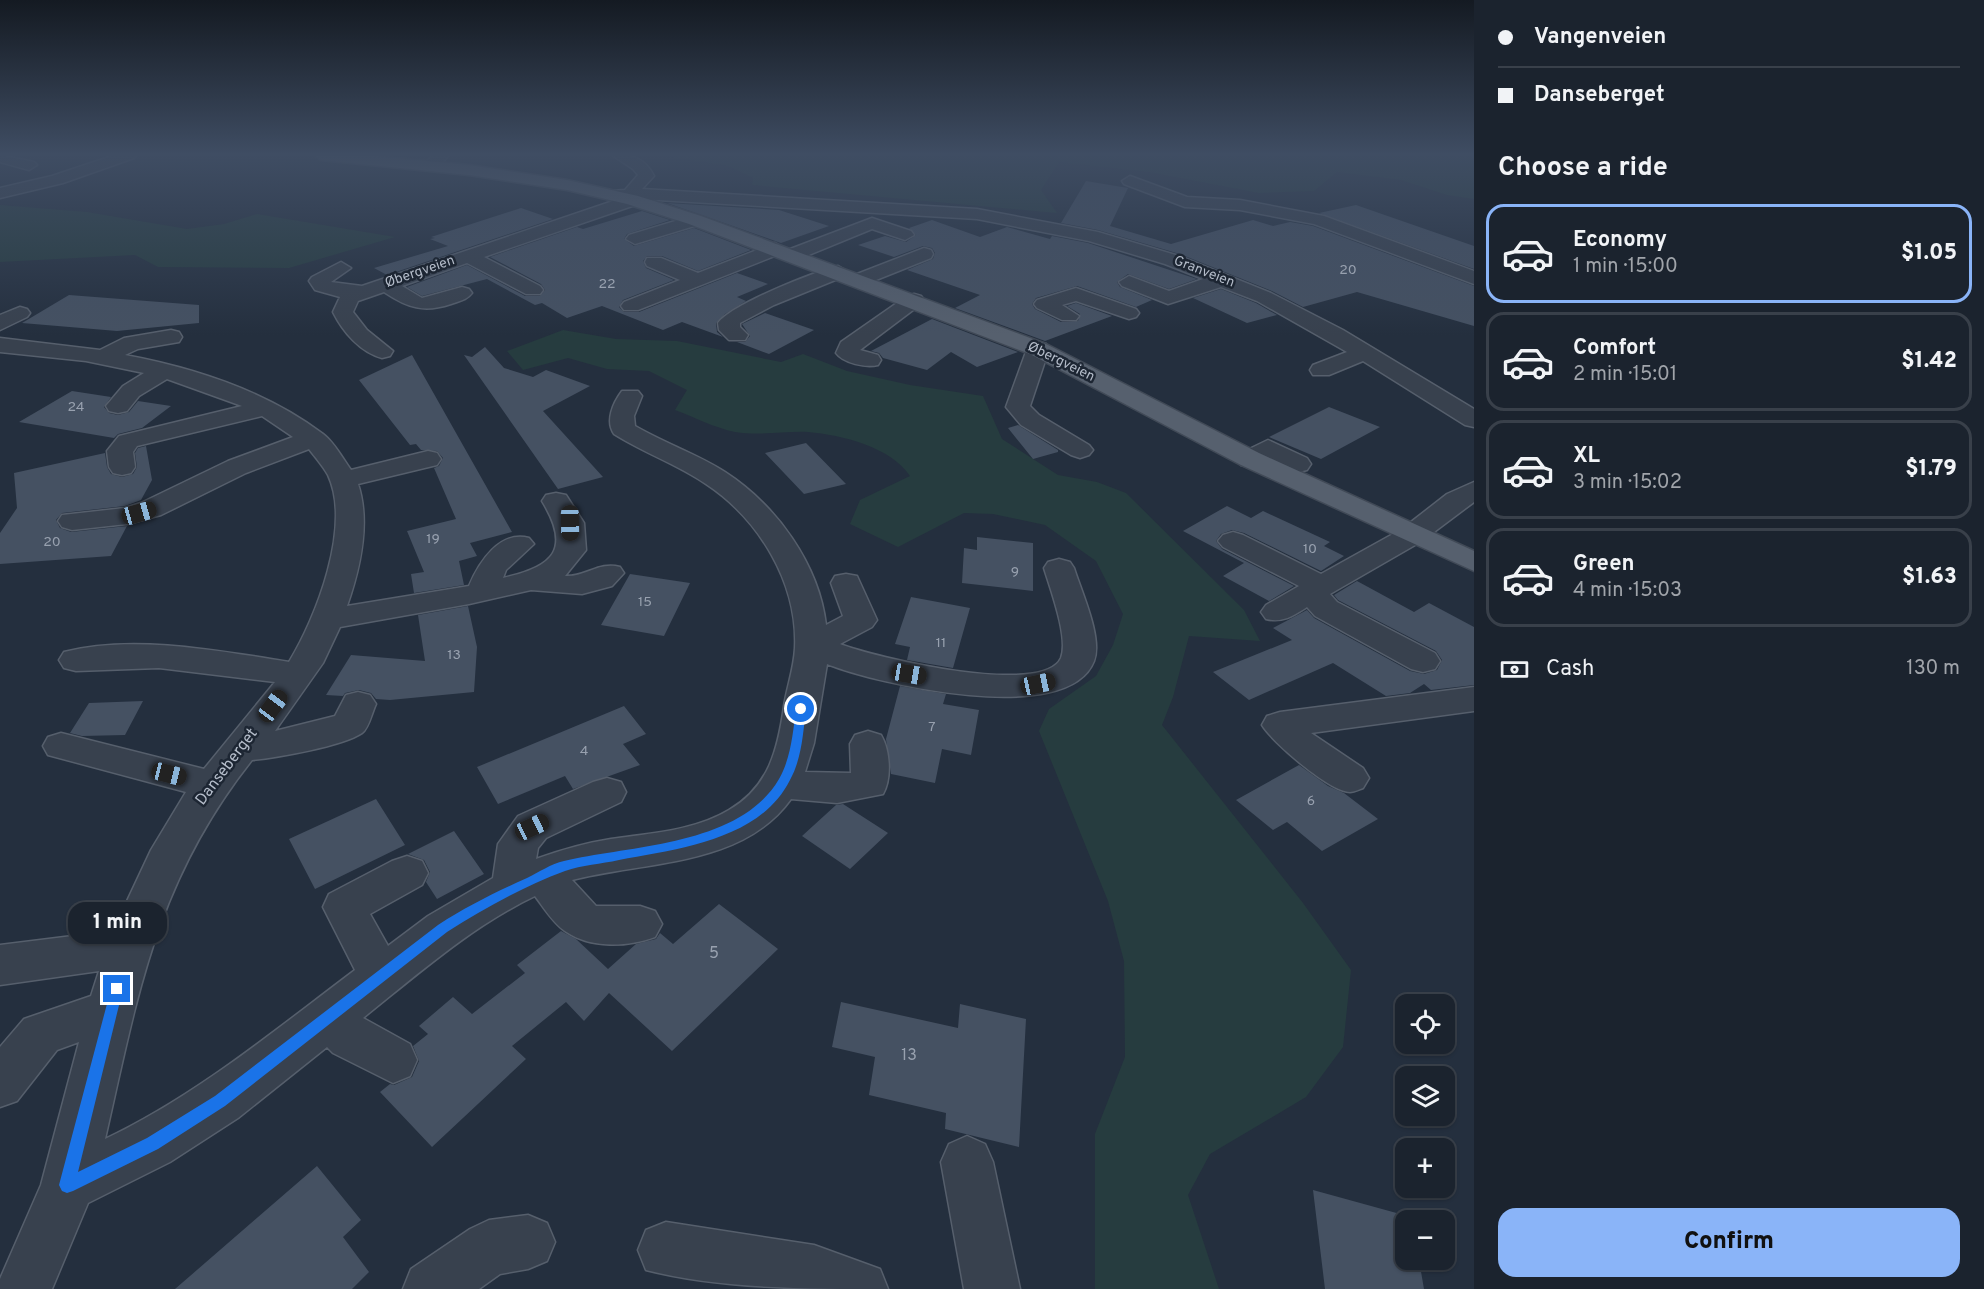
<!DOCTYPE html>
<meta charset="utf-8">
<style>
:root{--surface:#1b232e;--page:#282f3a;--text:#f1f3f6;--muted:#a0a4aa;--line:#39404a;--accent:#8ab4f8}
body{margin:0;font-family:Overpass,sans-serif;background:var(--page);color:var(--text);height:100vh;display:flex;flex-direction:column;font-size:22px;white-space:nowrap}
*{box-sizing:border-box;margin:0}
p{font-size:20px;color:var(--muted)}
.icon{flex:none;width:33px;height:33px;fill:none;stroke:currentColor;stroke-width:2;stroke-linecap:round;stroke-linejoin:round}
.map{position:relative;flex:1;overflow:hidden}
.panel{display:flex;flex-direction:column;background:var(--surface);width:510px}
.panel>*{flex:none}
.banner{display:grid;align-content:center;height:132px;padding:0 24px;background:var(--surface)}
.tools{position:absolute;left:1395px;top:994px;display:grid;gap:12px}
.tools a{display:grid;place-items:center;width:60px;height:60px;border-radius:12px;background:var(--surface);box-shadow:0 2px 4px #0004,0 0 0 2px var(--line);font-size:30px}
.end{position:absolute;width:27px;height:27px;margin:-14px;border:8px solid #1a73e8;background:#fff;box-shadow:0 0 0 3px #fff}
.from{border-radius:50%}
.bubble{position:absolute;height:42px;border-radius:18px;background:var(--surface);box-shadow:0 2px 4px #0004,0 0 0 2px var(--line);font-size:20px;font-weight:800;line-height:42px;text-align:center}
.car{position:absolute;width:18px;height:36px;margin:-18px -9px;border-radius:8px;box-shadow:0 0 4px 2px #0007;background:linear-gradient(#222 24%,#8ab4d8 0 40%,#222 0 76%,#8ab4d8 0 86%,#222 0)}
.banner b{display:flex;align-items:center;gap:21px;height:57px;font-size:22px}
.banner b+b{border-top:2px solid var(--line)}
.banner i{width:15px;height:15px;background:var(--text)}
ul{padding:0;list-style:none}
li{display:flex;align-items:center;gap:18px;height:99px;margin:0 12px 9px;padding:0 12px;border:3px solid var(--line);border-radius:18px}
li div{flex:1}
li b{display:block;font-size:22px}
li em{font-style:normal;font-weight:800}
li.current{border-color:var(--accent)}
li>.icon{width:54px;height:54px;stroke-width:1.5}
h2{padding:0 24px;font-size:27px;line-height:72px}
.pay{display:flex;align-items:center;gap:15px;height:66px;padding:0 24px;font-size:22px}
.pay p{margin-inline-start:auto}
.action{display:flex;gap:12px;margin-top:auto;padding:12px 24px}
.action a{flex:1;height:69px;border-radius:18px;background:var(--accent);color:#111;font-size:24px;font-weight:800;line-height:69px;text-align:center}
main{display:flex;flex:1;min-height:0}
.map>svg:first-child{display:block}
</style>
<main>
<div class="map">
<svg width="1474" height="1289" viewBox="0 0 1474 1289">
<rect width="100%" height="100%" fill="#242f3e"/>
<path fill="#263c3f" d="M 659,155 L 1474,155 L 1474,199 L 1447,195 L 1401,180 L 1337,172 L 1314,191 L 1259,193 L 1149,172 L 1059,162 L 1041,190 L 1057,213 L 752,185 L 753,178 L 729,166 Z
M 0,205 L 87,212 L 187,229 L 224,224 L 257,214 L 395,237 L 289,268 L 158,267 L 135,255 L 0,262 Z
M 563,330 L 616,339 L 677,341 L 781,362 L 803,354 L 847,371 L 910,385 L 983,396 L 1002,439 L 1058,475 L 1097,482 L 1126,493 L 1244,610 L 1260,641 L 1189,636 L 1173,697 L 1162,725 L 1303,903 L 1351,970 L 1343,1047 L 1306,1097 L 1210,1154 L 1188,1195 L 1219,1289 L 1095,1289 L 1095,1134 L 1125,1057 L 1124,961 L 1108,901 L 1039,731 L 1049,709 L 1096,676 L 1113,645 L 1123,614 L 1096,561 L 1045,525 L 993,514 L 964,513 L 898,547 L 850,524 L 860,500 L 910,476 C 891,447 842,435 808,432 C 784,431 760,436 735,432 C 715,428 694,417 675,410 L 687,390 L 649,371 L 607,369 L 568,358 L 523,370 L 507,351 Z"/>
<path fill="#455162" d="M 1086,181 L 1128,188 L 1110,226 L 1171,244 L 1253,220 L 1273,226 L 1290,222 L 1313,226 L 1474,286 L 1474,326 L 1357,292 L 1303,307 L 1272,291 L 1180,254 L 1098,230 L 1061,223 Z
M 667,203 L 779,210 L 829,226 L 781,243 Z
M 1356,205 L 1474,246 L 1474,269 L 1319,213 Z
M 521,208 L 553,219 L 387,275 L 374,268 L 448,246 L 430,239 L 435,238 L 431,237 Z
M 642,211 L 670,220 L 627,234 L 624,239 L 634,246 L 694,228 L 751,250 L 698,271 L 662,256 L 647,256 L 643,261 L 646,268 L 674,280 L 623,300 L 619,307 L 624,312 L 639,312 L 737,273 L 768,284 L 737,297 L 746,301 L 725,314 L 716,323 L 717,332 L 723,337 L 682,322 L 663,330 L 602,306 L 567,318 L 542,303 L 535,305 L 487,279 L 422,296 L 407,287 L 467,265 L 525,296 L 540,296 L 545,290 L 541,284 L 490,257 L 577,227 L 583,229 Z
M 932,220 L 980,237 L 1007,227 L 1050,239 L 1052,236 L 1088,243 L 1197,279 L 1169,289 L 1128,274 L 1117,282 L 1120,287 L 1152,300 L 1136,307 L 1077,286 L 1036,298 L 1032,304 L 1035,309 L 1061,322 L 1078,321 L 1080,314 L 1067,306 L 1076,303 L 1112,316 L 1045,341 L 955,308 L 980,295 L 907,270 L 933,259 L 935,253 L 932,248 L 923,246 L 894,257 L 858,245 L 885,236 L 906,242 L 916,235 L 909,228 Z
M 1221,289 L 1256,303 L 1277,315 L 1247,323 L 1193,298 Z
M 69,295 L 199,305 L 199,323 L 117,331 L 22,323 Z
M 765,313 L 814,330 L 769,354 L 737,342 L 745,342 L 750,336 L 742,324 Z
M 932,319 L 1018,352 L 977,367 L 951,352 L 927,370 L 883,358 L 879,353 L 871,351 Z
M 485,347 L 504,368 L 533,377 L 546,370 L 590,386 L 543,411 L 603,477 L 558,489 L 464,355 L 472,357 Z
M 412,355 L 512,532 L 470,543 L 477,556 L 459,561 L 464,585 L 414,593 L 411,574 L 424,572 L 407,531 L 456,519 L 434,468 L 439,466 L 443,458 L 437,451 L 421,450 L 416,444 L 410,445 L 359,380 Z
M 72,391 L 111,397 L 104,407 L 109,413 L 118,415 L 129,412 L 138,401 L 171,406 L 142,428 L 118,434 L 114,438 L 19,422 Z
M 1329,407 L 1380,427 L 1321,459 L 1269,437 Z
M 1018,425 L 1058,450 L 1058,452 L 1033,459 L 1008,428 Z
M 806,443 L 846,484 L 804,494 L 765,453 Z
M 146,446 L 152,480 L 141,500 L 125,506 L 62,513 L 56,520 L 60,528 L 71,532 L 127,526 L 111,556 L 0,564 L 0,533 L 17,508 L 14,473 L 105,453 L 107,467 L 111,474 L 122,477 L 133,474 L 137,467 L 135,453 L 138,448 Z
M 1227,506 L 1251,518 L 1263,511 L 1330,542 L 1324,546 L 1344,556 L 1321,571 L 1244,533 L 1232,530 L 1221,534 L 1216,541 L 1222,549 L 1294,586 L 1269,601 L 1223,576 L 1244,563 L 1183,531 Z
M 977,537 L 1033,543 L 1033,591 L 962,583 L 964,548 L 977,550 Z
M 630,574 L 690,583 L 664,636 L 601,625 Z
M 1357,581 L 1414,612 L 1429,603 L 1474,627 L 1474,685 L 1431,690 L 1424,684 L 1410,693 L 1386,696 L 1333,663 L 1249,700 L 1213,672 L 1292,640 L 1273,628 L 1307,610 L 1314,618 L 1410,671 L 1424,674 L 1437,670 L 1442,660 L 1436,651 L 1338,600 L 1334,595 Z
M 911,597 L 970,608 L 953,668 L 907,660 L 910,647 L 895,644 Z
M 468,606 L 477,647 L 474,692 L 390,700 L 376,699 L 371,693 L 359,690 L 345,693 L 343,696 L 326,695 L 351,655 L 425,661 L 418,615 Z
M 900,686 L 946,694 L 943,704 L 979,710 L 971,755 L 942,749 L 935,783 L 891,774 L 886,739 Z
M 143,701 L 125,735 L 82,736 L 70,733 L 89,703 Z
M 624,706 L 646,734 L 623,744 L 640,765 L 573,789 L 565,776 L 498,804 L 477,767 Z
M 1299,765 L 1328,786 L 1344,793 L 1378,819 L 1322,851 L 1287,822 L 1273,830 L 1236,800 Z
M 376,799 L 405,845 L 315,889 L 289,839 Z
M 843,804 L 888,833 L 850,869 L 802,836 L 836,805 Z
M 454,831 L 484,874 L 437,899 L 426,882 L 430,872 L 424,860 L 408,854 Z
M 719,904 L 778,949 L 672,1051 L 609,993 L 584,1021 L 566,1002 L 512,1046 L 526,1059 L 432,1147 L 380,1092 L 390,1084 L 394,1085 L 412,1077 L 419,1061 L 413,1046 L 428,1034 L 419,1026 L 453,997 L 472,1014 L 525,973 L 517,965 L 561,931 L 576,939 L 608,969 L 636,944 L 656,939 L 660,933 L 673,944 Z
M 841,1002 L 958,1028 L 960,1004 L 1026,1019 L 1019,1147 L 945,1129 L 946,1113 L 869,1095 L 875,1057 L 832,1047 Z
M 317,1166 L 361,1220 L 343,1237 L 369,1272 L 352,1289 L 175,1289 Z
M 1313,1190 L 1411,1217 L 1412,1221 L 1406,1221 L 1406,1260 L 1419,1260 L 1424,1289 L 1325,1289 Z"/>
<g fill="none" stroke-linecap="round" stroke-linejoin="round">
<g stroke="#565f6c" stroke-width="3">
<path id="minor" d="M 0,155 L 34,162 L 37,165 L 29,170 L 0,162 Z
M 115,155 L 137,155 L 134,158 L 63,183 L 0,198 L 0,188 L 52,176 Z
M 433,155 L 449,155 L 436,169 L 426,169 L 423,166 Z
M 612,155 C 631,154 645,158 654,176 L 642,189 L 977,209 L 1098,232 L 1179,256 L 1271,293 L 1343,330 L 1474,409 L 1474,427 L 1465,425 L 1363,361 L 1329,375 L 1313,375 L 1310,370 L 1313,365 L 1347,352 L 1257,301 L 1221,287 L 1168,304 L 1122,286 L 1119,282 L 1129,276 L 1169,291 L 1203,279 L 1165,264 L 1089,241 L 977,219 L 640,199 L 638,204 L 484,257 L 540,286 L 543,290 L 540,294 L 526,294 L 467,263 L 402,286 L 422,298 L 462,287 L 469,289 L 472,293 C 467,300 459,301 451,304 C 424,313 408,308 384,292 L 358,301 L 353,312 L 367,330 L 393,351 L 390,356 L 382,358 C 360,352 343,332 333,312 L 340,297 L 315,290 L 309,281 L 312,277 L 341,262 L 351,268 L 331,282 L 362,286 L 616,200 L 609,195 L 611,191 L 625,190 L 638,175 L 633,169 Z
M 1130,176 L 1187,197 L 1240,200 L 1324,216 L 1474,271 L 1474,284 L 1314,224 L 1240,210 L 1185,207 L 1124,184 L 1122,181 Z
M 695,215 L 704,220 L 701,224 L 635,244 L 626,239 L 629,235 Z
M 872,218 L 911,231 L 914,235 L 905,240 L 872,229 L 799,259 L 792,261 L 783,255 L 785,251 Z
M 775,243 L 784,249 L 782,253 L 638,310 L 624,310 L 621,306 L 624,302 L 680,280 L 647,266 L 645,262 L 647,258 L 661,258 L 698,273 Z
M 924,248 L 931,250 L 933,254 L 931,258 L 866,284 L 852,284 L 849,280 L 852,276 Z
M 838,266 L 848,272 L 845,276 L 774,305 L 740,323 L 740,327 L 748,335 L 745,340 L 729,340 L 719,330 L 718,323 C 732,304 814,272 838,266 Z
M 1076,288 L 1136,309 L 1139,313 L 1136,317 L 1129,319 L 1076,301 L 1062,305 L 1079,316 L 1076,320 L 1062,320 L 1037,308 L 1034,304 L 1037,300 Z
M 914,294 L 921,296 L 924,300 L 921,304 L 860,350 L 878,355 L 881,360 L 878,365 C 866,368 843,363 836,353 L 841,342 L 907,296 Z
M 20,307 L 27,309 L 30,313 L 27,317 L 0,330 L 0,315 Z
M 171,330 L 179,332 L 182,337 L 179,342 L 138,349 L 125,355 C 195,368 266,391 323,434 C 334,442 343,459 351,470 L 428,451 L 437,453 L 441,459 L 437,465 L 358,484 C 371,523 360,569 347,606 L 469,586 C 479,562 500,530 529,538 L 534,544 L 506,570 L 503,578 C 553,567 572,550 542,501 L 546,495 L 556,493 L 566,495 L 584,523 L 586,550 L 565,576 C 586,577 599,561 620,567 L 624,573 L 612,586 L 582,594 L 531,590 L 469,604 L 340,627 L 323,663 L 275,731 L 335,716 L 346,695 L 358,692 L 370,695 L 376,704 C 372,712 369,728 362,733 C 343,746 276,758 252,760 C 156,881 138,994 105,1139 C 196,1096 275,1030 355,970 L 323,907 L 329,894 L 392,861 L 407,856 L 422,861 L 428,873 L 422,885 L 370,914 L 388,946 L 428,916 L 493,878 L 498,844 L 518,816 L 593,782 L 607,778 L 621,782 L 626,792 L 621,802 L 546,838 L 538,848 L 536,859 C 561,850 585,843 611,839 C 651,833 694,831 729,810 C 769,787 778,749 784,706 C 787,687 794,668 795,648 C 798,583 759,519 706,484 C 677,464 644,453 614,434 C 605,421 613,403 622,391 L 638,391 L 642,396 L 634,416 L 635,426 C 664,443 697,454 725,472 C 776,505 819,564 826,625 L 843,616 L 831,583 L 835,576 L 846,574 L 857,576 L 877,620 L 872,627 L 840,644 C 873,657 1043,698 1061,658 C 1069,638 1050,588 1044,568 L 1048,562 L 1059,559 L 1070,562 L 1074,568 C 1081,591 1103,638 1094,661 C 1068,728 877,684 827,664 L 814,743 L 805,772 L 851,773 L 850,744 L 855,735 L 868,731 L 881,735 C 890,750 892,778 883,794 L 837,803 L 791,799 C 742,867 645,861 572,880 L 596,906 L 640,906 L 655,911 L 662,924 L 655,937 C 627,947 591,949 565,931 C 553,923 544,908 535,896 C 472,926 418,974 363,1018 L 410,1044 L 417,1060 L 410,1076 L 393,1083 L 333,1053 L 327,1047 L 238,1118 L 170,1162 L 88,1203 L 52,1289 L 0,1289 L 0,1279 L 41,1185 L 79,1042 L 57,1050 L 17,1101 L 0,1107 L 0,1047 L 24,1019 L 91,996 L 99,971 L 0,985 L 0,945 L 113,931 L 151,850 L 186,792 L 48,755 L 43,746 L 48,737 L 61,733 L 204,769 L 275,682 L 159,668 L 76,671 L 64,668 L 59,660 L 64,652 C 132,634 221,651 289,662 C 316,618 352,526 328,475 C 323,466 315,457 309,449 L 246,473 L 161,515 L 127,524 L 72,530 L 62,527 L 58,521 L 62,515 L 125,508 L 141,503 L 228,461 L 293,437 L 262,416 L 137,446 L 133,452 L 135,467 L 131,473 L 122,475 L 113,473 L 109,467 L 107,451 L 119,436 L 242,406 L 167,379 L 139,396 L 127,411 L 118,413 L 109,411 L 106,406 L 123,386 L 144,373 L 86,361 L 0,352 L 0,338 L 100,350 L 124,338 Z
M 1038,342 L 1046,344 L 1049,349 L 1030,406 L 1039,415 L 1089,445 L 1093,450 L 1089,455 L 1080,458 L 1071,455 L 1021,425 L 1006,407 L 1027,349 L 1030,344 Z
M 1268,440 L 1307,458 L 1311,464 L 1307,470 L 1298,472 L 1289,470 L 1269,459 L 1250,467 L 1241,465 L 1237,459 L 1241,453 Z
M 1474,482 L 1474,502 L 1422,541 L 1330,594 L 1337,602 L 1435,653 L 1440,661 L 1435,669 L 1423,672 L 1411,669 L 1315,616 L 1307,607 C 1293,616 1283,623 1266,619 L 1261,612 L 1266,605 L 1299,586 L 1223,547 L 1218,541 L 1223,535 L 1233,532 L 1243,535 L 1321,574 L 1402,529 L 1447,494 Z
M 1474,687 L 1474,711 L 1311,733 L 1363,768 L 1369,778 L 1363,788 C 1360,789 1354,792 1350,792 C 1330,792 1272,742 1262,725 L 1267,716 L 1280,712 Z
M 967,1136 L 985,1144 L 993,1162 L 1020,1289 L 964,1289 L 941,1162 L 949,1144 Z
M 528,1215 L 547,1223 L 555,1242 L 547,1261 L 528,1269 L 500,1274 L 479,1289 L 403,1289 L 411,1269 L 470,1229 L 489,1220 Z
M 666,1222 L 814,1245 L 880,1269 L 888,1289 C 810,1289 720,1289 646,1270 L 638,1250 L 646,1230 Z"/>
</g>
<g stroke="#414a57" stroke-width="3">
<path id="major" d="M 314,155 L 363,155 L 469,165 L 567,180 L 638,196 L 701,216 L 1046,344 L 1259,453 L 1474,551 L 1474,571 L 1241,465 L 1030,354 L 689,224 L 627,204 L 567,190 L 469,175 L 321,160 Z"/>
</g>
<use href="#minor" fill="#38414e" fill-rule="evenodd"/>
<use href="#major" fill="#56606e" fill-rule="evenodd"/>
</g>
<linearGradient id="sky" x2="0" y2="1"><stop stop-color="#141a22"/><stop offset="0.46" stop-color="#3f4d63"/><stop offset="1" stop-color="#3f4d63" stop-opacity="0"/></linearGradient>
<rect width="1474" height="335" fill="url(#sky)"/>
<path fill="#1a73e8" d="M 801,705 L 806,709 C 803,733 802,758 790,780 C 760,840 678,849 619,860 C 601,864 582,865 565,871 C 524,886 483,909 447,932 L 225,1106 L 158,1149 L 73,1191 L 67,1193 L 62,1191 L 59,1185 L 112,985 L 121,985 L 123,989 L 78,1172 L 147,1138 L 215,1096 L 438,925 C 467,906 496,892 527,878 C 539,872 551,864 564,861 C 631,845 740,846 779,779 C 791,758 793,732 796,709 Z"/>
<g text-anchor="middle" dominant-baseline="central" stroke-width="5" stroke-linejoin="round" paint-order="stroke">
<g font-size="14" fill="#98a1af">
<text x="1348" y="270">20</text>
<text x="607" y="284">22</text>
<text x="76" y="407">24</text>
<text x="433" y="539">19</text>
<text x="52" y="542">20</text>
<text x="1310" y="549">10</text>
<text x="1015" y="572">9</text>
<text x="645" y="602">15</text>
<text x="941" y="643">11</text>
<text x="454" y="655">13</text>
<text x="932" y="727">7</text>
<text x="584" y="751">4</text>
<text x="1311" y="801">6</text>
</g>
<g font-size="14" fill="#b4bcc9" stroke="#1d2633">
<text transform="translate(420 272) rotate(-19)">Øbergveien</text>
<text transform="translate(1204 272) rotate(21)">Granveien</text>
<text transform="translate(1061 362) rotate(26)">Øbergveien</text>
</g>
<g font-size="16" fill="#b4bcc9" stroke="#1d2633">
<text transform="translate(227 767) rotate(-53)">Danseberget</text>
</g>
<g font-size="16" fill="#98a1af">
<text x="714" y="954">5</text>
<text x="909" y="1056">13</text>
</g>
</g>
</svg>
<div class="tools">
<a><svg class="icon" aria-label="locate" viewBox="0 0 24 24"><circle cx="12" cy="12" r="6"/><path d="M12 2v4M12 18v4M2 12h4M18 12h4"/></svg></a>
<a><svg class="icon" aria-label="layers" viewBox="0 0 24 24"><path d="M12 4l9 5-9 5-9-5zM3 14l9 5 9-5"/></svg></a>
<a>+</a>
<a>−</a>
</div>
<i class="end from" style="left:801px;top:709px"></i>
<i class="end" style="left:117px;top:989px"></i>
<div class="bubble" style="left:68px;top:902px;width:99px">1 min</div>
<i class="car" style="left:139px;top:513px;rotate:74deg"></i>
<i class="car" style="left:570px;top:523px;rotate:179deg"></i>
<i class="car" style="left:909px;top:674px;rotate:100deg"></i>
<i class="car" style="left:1038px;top:684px;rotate:78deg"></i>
<i class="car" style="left:273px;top:706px;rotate:37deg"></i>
<i class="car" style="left:169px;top:774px;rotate:104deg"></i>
<i class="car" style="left:532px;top:827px;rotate:65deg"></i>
</div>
<section class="panel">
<div class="banner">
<b><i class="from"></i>Vangenveien</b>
<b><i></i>Danseberget</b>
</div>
<h2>Choose a ride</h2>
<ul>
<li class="current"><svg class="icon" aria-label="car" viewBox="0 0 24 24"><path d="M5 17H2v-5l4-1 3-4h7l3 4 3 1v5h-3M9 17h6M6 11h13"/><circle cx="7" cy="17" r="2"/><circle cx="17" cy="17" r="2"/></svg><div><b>Economy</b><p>1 min · 15:00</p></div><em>$1.05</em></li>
<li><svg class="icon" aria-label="car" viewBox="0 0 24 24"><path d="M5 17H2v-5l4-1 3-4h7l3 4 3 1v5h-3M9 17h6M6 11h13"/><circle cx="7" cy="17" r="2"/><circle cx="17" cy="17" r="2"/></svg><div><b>Comfort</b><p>2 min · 15:01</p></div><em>$1.42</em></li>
<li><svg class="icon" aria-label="car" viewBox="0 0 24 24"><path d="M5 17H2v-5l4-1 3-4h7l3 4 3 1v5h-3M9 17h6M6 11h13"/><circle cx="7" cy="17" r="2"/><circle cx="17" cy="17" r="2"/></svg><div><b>XL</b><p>3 min · 15:02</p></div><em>$1.79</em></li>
<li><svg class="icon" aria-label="car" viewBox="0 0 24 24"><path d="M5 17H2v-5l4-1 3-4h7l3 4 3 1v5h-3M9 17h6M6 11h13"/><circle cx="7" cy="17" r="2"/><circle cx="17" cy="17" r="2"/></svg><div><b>Green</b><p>4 min · 15:03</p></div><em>$1.63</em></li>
</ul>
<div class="pay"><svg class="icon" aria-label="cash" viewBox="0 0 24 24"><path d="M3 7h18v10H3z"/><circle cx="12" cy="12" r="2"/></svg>Cash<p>130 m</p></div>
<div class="action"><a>Confirm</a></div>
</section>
</main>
